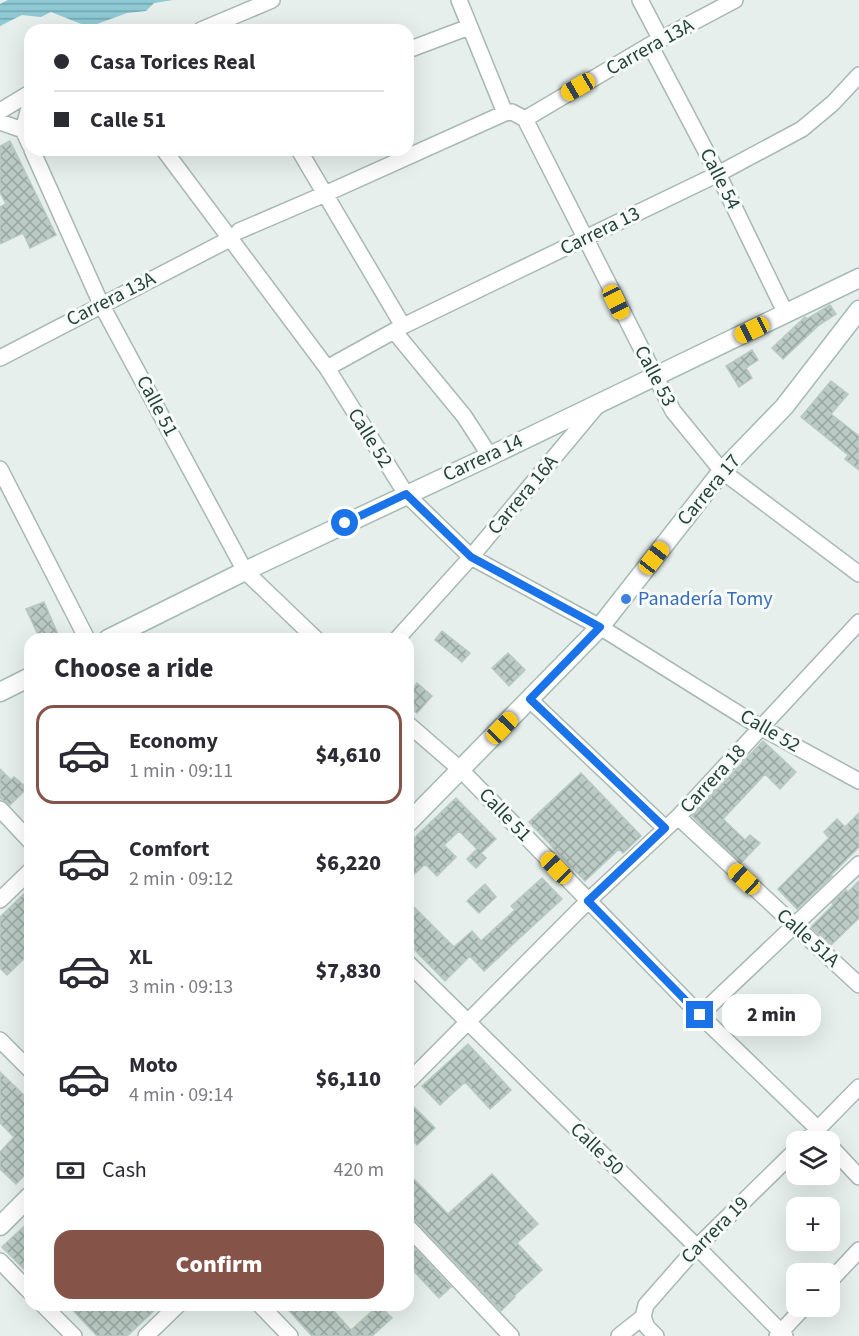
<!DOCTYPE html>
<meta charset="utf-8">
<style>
:root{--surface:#fff;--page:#f7f7f7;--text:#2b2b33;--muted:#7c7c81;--line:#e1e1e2;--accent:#855347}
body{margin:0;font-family:"Source Sans 3",sans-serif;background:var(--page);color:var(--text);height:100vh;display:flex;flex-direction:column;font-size:22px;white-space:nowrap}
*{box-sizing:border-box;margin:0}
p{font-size:20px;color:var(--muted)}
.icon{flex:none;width:33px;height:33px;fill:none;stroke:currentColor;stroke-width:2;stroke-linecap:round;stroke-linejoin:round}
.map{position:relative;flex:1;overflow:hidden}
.panel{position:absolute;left:24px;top:633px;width:390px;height:678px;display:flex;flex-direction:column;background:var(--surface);border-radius:18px;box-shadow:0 6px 24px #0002}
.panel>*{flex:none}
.hud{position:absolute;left:24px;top:24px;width:390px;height:132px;border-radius:18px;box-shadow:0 6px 24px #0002;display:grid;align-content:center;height:132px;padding:0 30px;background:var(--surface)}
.buttons{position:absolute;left:786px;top:1131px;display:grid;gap:12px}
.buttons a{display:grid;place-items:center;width:54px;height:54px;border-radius:12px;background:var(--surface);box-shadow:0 6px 24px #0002;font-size:30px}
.end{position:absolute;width:27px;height:27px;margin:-14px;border:8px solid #1a73e8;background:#fff;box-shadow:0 0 0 3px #fff}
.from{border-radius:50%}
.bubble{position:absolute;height:42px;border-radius:18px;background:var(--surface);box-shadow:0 6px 24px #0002;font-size:20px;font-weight:800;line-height:42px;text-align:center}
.car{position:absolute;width:18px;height:36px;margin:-18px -9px;border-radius:8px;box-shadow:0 0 4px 2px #0007;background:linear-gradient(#f5c518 24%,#345 0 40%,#f5c518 0 76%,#345 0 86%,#f5c518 0)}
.hud b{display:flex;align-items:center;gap:21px;height:57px;font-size:22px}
.hud b+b{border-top:2px solid var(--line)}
.hud i{width:15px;height:15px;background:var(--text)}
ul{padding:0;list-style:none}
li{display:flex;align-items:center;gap:18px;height:99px;margin:0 12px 9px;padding:0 18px;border:3px solid transparent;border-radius:18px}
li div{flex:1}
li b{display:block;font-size:22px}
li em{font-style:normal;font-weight:800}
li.on{border-color:var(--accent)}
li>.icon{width:54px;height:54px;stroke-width:1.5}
h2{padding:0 30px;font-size:27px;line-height:72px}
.pay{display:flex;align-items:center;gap:15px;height:66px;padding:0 30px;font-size:22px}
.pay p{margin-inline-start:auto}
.button{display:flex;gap:12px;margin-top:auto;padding:12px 30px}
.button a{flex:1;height:69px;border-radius:18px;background:var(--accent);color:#fff;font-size:24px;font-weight:800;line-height:69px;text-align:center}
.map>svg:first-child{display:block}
</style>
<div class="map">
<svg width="859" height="1336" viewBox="0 0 859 1336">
<defs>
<pattern id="water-rules" width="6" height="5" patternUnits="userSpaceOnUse" patternTransform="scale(1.5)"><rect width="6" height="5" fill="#8ec9d4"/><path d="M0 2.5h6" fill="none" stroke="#74a5ad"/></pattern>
<pattern id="building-cross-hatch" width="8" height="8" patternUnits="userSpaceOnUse" patternTransform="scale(1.5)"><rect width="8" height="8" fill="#bbcac4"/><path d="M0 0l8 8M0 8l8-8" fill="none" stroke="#98a6a0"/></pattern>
</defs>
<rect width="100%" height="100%" fill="#e6efeb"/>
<path fill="url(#water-rules)" d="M 8,0 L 173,0 L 154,3 L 146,11 L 127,13 L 89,27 L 51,12 L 41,17 L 22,15 L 0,26 L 0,4 Z"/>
<path fill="url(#building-cross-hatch)" stroke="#b8c9c2" stroke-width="1.5" d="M 10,141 L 56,235 L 30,248 L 23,233 L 0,244 L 0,207 L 6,204 L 0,192 L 0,146 Z
M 830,305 L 836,314 L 819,325 L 783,359 L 772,348 L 805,317 L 807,319 Z
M 752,350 L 758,360 L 746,368 L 752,378 L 739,387 L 726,366 Z
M 831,381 L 848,394 L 831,414 L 859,436 L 859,470 L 845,459 L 848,455 L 801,417 Z
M 44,602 L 60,639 L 40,639 L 26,609 Z
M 442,631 L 470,653 L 462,662 L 435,640 Z
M 508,653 L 525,670 L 509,686 L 492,668 Z
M 417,683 L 432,696 L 417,713 L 408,706 L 408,693 Z
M 763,741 L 796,772 L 780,789 L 765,774 L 723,819 L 745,840 L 750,835 L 760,843 L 741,863 L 692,816 Z
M 0,769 L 11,780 L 14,777 L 27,788 L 10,805 L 0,798 Z
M 581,773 L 641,836 L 623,853 L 619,849 L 585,881 L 529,822 Z
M 456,798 L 496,839 L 481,853 L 486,858 L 476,868 L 467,859 L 477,849 L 459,831 L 444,845 L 456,857 L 437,876 L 425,864 L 408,880 L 408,844 Z
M 859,813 L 859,847 L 831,875 L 832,876 L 797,909 L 778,889 L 829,838 L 824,832 L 837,819 L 845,827 Z
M 542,878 L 562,899 L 484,971 L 470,956 L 445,981 L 408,943 L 408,901 L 454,947 L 472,931 L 481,941 L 515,910 L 511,906 Z
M 859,881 L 859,918 L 831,945 L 811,927 L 833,905 L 832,903 L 846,890 L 848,892 Z
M 485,884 L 496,897 L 479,913 L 467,901 Z
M 30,888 L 30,953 L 7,975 L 0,968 L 0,917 Z
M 468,1044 L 511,1090 L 490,1109 L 465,1082 L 440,1105 L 422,1086 Z
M 0,1072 L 30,1101 L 30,1170 L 16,1184 L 0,1169 L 0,1152 L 14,1137 L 0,1123 Z
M 408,1101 L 435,1128 L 417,1145 L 408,1135 Z
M 408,1173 L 448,1214 L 492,1174 L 538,1224 L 517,1243 L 542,1270 L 514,1296 L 515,1297 L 501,1311 L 415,1220 L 408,1218 Z
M 30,1221 L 30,1275 L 2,1247 Z
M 408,1241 L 451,1287 L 439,1298 L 408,1265 Z
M 68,1305 L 116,1305 L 124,1313 L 134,1305 L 160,1305 L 127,1336 L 97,1336 Z
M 284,1305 L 328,1305 L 351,1330 L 379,1305 L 392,1318 L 372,1336 L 312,1336 Z"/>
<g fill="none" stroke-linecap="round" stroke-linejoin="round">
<g stroke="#a8b8b2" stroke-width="18">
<path id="street" d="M 459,0 L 505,113
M 640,0 L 661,40
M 201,30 L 272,0
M 650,45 L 718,174 L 786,314
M 408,50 L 469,27
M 30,104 L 23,130 L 30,145
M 0,111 L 30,93
M 525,119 L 673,411 L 722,471 L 859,574
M 0,122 L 23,130
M 32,150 L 101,304 L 245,571 L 316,639
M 164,150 L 327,368 L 406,494 L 471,557 L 600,627 L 760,727 L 859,781
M 299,150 L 403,326
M 239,231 L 325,194 L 505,113 L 512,112 L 525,119 L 650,45 L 735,0
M 394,331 L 464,416 L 490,456
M 0,358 L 224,242
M 327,368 L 403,326 L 718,174 L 802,129 L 833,103 L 859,75
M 0,469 L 87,639
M 397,639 L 471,557 L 597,406
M 529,699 L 665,828
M 408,724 L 461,770 L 700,1015 L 818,1129 L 825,1142
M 0,809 L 30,841
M 678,817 L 859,985
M 0,900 L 30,871
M 408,963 L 697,1247 L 785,1336
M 700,1015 L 859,864
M 0,1040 L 30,1070
M 408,1082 L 588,901 L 678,817 L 859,622
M 805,1142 L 859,1087
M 830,1146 L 859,1177
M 408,1227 L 511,1336
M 0,1261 L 30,1292
M 830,1281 L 859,1250
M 43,1305 L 74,1336
M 260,1305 L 290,1336
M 643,1317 L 646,1305 L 697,1247 L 796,1150
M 643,1317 L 647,1327 L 656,1336
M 146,1336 L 178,1305
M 619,1336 L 643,1317
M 777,1336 L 805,1306"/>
</g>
<g stroke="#a4bbb3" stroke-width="21">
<path id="secondary" d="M 108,639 L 245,571 L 490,456 L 859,278
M 0,692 L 30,677
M 408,823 L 600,627 L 722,471 L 784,407 L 859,310
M 0,1226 L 30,1196"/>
</g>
<use href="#street" stroke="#fff" stroke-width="15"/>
<use href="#secondary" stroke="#fff" stroke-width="18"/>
</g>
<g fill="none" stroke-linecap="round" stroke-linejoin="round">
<path stroke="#1a73e8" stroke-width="8" d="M 345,523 L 406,494 L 471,557 L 600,627 L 530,699 L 665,828 L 588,901 L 700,1015"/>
</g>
<circle fill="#3f7fe0" stroke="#f7fbf9" stroke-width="2" cx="626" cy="599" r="6"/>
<g text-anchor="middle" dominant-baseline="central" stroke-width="6" stroke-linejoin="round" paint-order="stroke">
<g font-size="20" fill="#24423a" stroke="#f7fbf9">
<text transform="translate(650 47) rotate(-29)">Carrera 13A</text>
<text transform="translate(720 179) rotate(63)">Calle 54</text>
<text transform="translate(600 231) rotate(-26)">Carrera 13</text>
<text transform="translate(111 299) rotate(-27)">Carrera 13A</text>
<text transform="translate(655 376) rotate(62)">Calle 53</text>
<text transform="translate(157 406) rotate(62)">Calle 51</text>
<text transform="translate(370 438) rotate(58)">Calle 52</text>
<text transform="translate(483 458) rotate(-25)">Carrera 14</text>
<text transform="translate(709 490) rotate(-50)">Carrera 17</text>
<text transform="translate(523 495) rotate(-50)">Carrera 16A</text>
<text transform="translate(770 731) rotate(30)">Calle 52</text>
<text transform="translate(713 779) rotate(-47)">Carrera 18</text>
<text transform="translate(505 815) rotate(46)">Calle 51</text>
<text transform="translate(808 938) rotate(42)">Calle 51A</text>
<text transform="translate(597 1149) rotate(44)">Calle 50</text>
<text transform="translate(715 1230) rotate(-45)">Carrera 19</text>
</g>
<g font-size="20" fill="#366cbe" stroke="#f7fbf9" text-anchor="start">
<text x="638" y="599">Panadería Tomy</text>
</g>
</g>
</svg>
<div class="buttons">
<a><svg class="icon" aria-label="layers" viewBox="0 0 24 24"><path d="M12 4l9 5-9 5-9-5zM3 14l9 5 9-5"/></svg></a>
<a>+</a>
<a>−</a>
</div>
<i class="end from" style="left:345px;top:523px"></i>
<i class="end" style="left:700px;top:1015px"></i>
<div class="bubble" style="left:722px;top:994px;width:99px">2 min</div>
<i class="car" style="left:578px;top:87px;rotate:240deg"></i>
<i class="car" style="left:616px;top:302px;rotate:154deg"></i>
<i class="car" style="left:752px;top:330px;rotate:244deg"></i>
<i class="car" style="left:654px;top:558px;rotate:38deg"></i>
<i class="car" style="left:502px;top:728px;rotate:44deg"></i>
<i class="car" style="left:556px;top:868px;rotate:316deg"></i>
<i class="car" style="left:744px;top:879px;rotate:313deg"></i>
<div class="hud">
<b><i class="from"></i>Casa Torices Real</b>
<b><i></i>Calle 51</b>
</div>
<section class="panel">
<h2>Choose a ride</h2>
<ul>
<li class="on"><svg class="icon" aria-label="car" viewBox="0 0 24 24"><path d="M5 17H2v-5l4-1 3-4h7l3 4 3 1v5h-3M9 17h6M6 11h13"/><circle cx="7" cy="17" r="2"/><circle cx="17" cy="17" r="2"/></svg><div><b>Economy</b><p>1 min · 09:11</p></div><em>$4,610</em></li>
<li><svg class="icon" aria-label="car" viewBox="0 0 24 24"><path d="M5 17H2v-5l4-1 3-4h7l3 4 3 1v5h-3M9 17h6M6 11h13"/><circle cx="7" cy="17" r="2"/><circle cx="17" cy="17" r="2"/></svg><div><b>Comfort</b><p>2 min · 09:12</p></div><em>$6,220</em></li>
<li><svg class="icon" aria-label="car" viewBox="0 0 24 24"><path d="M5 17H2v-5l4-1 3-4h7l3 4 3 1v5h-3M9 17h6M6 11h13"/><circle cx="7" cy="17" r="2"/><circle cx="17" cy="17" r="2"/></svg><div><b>XL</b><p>3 min · 09:13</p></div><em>$7,830</em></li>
<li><svg class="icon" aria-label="car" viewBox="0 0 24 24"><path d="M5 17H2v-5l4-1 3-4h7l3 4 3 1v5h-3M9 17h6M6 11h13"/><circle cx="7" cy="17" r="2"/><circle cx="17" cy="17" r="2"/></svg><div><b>Moto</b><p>4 min · 09:14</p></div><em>$6,110</em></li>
</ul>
<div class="pay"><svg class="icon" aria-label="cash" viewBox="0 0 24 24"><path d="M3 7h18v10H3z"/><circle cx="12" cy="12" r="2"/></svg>Cash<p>420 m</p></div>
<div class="button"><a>Confirm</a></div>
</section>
</div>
